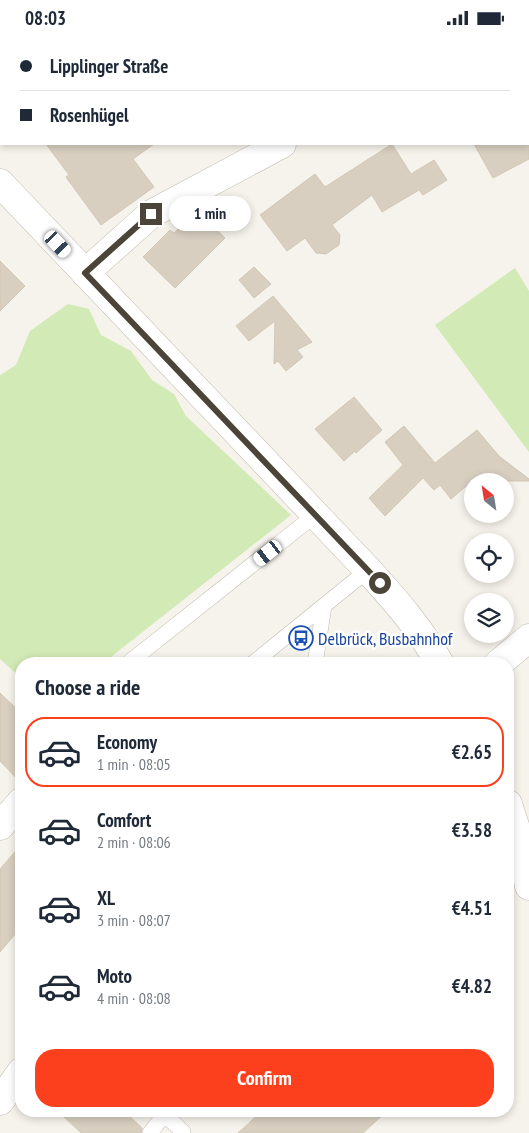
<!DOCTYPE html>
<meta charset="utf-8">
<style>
:root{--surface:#fff;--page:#f6f6f7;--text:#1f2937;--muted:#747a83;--line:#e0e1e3;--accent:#fc3f1d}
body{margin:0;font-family:"PT Sans Narrow",sans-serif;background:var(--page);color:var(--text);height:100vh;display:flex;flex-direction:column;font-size:19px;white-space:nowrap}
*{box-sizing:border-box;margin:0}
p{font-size:16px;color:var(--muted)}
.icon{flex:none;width:28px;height:28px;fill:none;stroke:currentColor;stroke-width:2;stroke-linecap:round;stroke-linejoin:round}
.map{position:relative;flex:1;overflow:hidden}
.drawer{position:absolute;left:15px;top:622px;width:499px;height:460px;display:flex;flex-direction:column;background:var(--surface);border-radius:20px;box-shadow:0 2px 8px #0003}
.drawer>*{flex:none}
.banner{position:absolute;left:0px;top:0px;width:530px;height:110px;box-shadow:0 2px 8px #0003;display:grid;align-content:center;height:110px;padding:0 20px;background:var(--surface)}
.needle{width:32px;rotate:330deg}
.controls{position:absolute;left:464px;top:438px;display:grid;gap:10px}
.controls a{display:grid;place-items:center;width:50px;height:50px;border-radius:50%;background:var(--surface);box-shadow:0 2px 8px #0003;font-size:25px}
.end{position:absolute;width:22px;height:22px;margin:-11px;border:6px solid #4b4439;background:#fff;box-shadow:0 0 0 2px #fff}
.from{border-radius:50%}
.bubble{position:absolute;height:35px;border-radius:18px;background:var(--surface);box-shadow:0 2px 8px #0003;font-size:16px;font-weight:800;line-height:35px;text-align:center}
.car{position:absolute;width:15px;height:30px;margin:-15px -8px;border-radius:6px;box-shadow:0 0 4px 1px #0007;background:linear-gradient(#fff 24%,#345 0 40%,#fff 0 76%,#345 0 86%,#fff 0)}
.banner b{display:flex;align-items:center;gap:18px;height:48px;font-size:19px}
.banner b+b{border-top:1px solid var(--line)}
.banner i{width:12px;height:12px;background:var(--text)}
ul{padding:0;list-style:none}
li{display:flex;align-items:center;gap:15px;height:70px;margin:0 10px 8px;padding:0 10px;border:2px solid transparent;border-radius:20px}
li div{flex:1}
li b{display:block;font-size:19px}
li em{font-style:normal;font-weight:800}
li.current{border-color:var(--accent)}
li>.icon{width:45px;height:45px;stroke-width:1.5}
h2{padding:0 20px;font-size:22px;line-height:60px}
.button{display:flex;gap:10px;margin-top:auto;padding:10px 20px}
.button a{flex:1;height:58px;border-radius:20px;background:var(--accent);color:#fff;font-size:20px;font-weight:800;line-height:58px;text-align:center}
.status{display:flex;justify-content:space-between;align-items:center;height:35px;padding:0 25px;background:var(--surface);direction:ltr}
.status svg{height:14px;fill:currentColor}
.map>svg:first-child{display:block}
</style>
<div class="status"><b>08:03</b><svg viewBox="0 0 49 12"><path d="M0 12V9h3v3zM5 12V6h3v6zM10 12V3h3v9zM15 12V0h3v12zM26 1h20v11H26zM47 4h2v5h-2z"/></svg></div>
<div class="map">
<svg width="529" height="1098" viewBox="0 0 529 1098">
<rect width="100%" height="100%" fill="#f6f3ec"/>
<path fill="#d2eab5" d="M 515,233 L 529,256 L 529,417 L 435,290 Z
M 68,269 L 89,274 L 101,300 L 131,316 L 152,345 L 174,359 L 186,381 L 291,480 L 102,629 L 21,629 L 21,643 L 0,624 L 0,340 L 16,330 L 30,296 Z"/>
<path fill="#d8cfc1" stroke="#d3c7b4" d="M 46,109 L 154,109 L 133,124 L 154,152 L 101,190 L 66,142 L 69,140 Z
M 392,109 L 411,139 L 434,125 L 447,145 L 423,160 L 419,155 L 382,177 L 372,160 L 332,190 L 340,200 L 339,210 L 326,219 L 316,218 L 305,203 L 287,216 L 260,180 L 315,139 L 325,152 Z
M 474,109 L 529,109 L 529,124 L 493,143 Z
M 211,165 L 210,188 L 225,203 L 175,253 L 143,222 L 170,195 L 174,198 L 203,169 Z
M 0,226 L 25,251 L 0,276 Z
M 254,232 L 271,249 L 254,263 L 239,245 Z
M 273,261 L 312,307 L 297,315 L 303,322 L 286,336 L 278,326 L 274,329 L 275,286 L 249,306 L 236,291 Z
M 354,362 L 382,395 L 356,418 L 355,416 L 344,426 L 315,394 Z
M 404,391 L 435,428 L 477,395 L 499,421 L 529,444 L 529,446 L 472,446 L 451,464 L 440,450 L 434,455 L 423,443 L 385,481 L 369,463 L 403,430 L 385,407 Z
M 0,658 L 21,678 L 21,748 L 0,726 Z
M 21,810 L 21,892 L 0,917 L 0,834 Z
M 58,1076 L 124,1076 L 142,1093 L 141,1098 L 81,1098 Z
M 262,1076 L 387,1076 L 363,1098 L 238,1098 Z"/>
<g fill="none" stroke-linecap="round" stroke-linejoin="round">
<g stroke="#c2bbae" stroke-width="16">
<path id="service" d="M 127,629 L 315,480
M 252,629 L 368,535
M 315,629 L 324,571
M 161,1076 L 183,1097
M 150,1098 L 165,1079"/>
</g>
<g stroke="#c2bbae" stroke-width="29">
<path id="minor" d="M 406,0 L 407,1
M 0,148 L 368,535 C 394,564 421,594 440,629
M 85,238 L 151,179 L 282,109
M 498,629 L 529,603
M 508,769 L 519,803 L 529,851
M 0,791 L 21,767
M 0,1066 L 21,1037"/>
</g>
<use href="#service" stroke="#fff" stroke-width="15"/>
<use href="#minor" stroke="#fff" stroke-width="28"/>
</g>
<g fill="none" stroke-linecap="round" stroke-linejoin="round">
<path stroke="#4b4439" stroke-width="6" d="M 151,179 L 85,238 L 380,548"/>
</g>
<defs>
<g id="bus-ring" transform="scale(1.25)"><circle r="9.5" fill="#fff" stroke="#1a4fb4" stroke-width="1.5"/><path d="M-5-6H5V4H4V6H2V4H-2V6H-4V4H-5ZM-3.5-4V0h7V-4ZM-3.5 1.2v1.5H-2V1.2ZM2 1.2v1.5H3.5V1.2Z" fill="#1a4fb4"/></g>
</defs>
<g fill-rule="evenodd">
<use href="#bus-ring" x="301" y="603"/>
</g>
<g text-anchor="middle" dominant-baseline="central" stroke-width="5" stroke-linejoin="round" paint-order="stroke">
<g font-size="18" fill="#164399" stroke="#fff" text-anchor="start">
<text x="318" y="603">Delbrück, Busbahnhof</text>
</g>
</g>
</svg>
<div class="controls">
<a><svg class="needle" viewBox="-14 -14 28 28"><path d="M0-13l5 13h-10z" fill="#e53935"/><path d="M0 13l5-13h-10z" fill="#747a83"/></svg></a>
<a><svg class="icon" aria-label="locate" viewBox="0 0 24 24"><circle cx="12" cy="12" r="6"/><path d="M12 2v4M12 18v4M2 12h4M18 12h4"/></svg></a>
<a><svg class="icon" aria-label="layers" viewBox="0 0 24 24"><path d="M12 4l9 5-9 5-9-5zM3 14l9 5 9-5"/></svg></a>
</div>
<i class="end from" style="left:380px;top:548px"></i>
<i class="end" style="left:151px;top:179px"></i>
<div class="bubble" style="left:169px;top:161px;width:82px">1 min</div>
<i class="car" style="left:58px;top:209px;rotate:137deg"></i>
<i class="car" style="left:268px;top:518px;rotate:232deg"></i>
<div class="banner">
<b><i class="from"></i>Lipplinger Straße</b>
<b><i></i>Rosenhügel</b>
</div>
<section class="drawer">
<h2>Choose a ride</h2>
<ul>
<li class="current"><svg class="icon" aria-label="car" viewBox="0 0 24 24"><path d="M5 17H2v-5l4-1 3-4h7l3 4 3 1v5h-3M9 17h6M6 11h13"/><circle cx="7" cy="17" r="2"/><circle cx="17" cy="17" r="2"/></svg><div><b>Economy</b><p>1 min · 08:05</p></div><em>€2.65</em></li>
<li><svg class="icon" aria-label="car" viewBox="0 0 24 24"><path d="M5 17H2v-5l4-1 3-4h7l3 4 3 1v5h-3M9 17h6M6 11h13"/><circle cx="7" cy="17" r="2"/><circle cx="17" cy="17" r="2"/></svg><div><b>Comfort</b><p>2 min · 08:06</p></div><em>€3.58</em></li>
<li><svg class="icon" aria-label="car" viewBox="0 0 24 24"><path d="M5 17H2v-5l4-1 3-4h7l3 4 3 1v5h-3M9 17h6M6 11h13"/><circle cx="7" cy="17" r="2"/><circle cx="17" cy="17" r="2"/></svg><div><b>XL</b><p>3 min · 08:07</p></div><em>€4.51</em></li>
<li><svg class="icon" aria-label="car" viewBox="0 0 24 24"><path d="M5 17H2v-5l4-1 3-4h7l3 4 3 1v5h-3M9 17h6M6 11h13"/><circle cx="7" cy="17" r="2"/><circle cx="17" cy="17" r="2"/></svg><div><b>Moto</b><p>4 min · 08:08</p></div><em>€4.82</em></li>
</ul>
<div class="button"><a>Confirm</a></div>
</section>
</div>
